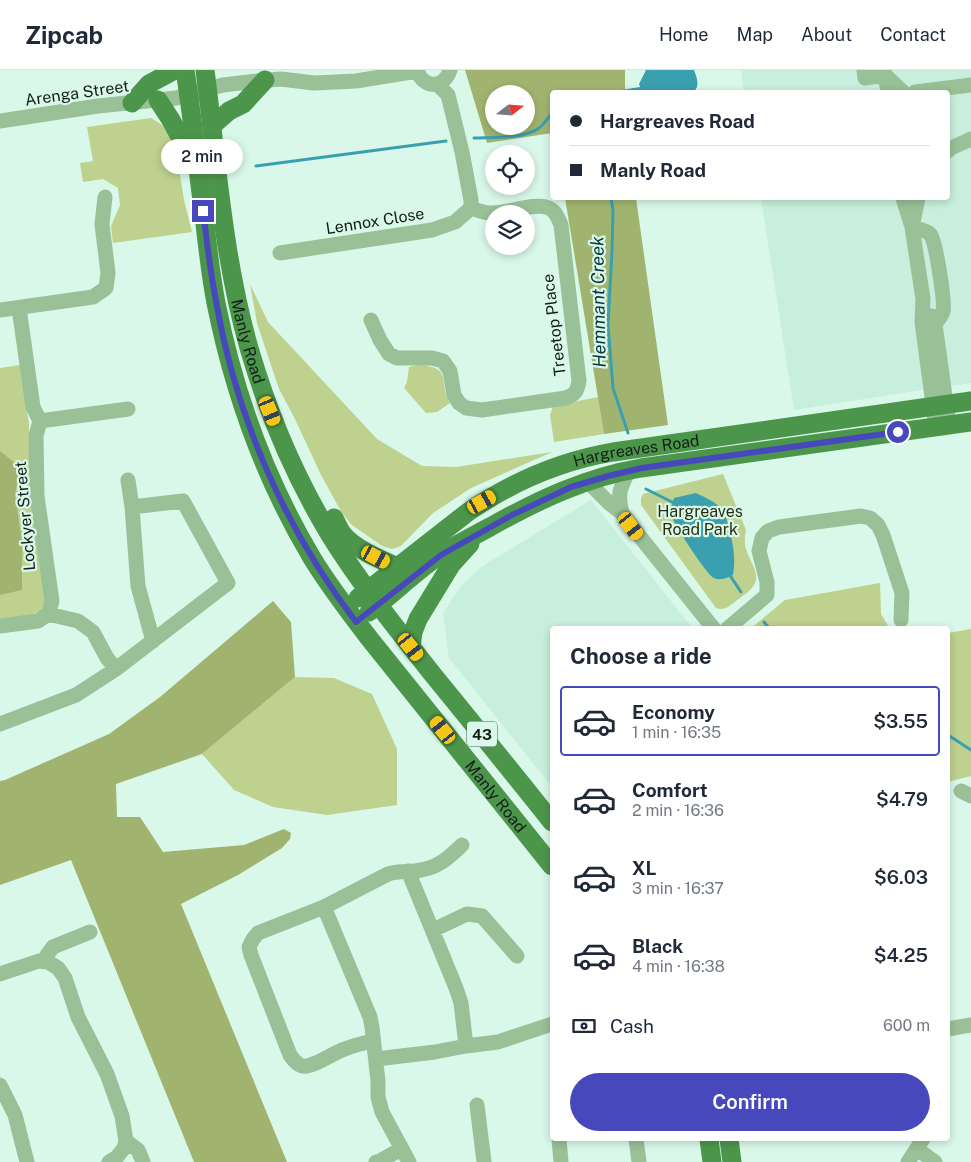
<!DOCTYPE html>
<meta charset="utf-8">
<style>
:root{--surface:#fff;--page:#f6f6f7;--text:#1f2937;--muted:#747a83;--line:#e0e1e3;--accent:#4848bd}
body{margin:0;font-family:"Public Sans",sans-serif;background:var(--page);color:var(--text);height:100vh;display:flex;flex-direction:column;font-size:19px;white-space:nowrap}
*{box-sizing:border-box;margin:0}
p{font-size:16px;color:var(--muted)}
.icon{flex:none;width:28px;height:28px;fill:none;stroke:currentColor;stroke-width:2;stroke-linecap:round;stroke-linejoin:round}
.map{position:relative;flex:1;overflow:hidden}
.panel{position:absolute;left:550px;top:556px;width:400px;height:515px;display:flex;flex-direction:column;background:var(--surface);border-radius:5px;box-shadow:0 2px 8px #0003}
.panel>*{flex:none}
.top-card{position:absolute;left:550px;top:20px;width:400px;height:110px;border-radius:5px;box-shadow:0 2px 8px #0003;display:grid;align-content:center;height:110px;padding:0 20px;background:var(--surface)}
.needle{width:32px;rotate:73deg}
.controls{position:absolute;left:485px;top:15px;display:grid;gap:10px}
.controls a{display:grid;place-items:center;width:50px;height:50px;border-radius:50%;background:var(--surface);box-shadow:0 2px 8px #0003;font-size:25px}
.end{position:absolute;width:22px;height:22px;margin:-11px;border:6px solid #4848bd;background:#fff;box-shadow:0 0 0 2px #fff}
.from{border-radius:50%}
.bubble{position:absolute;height:35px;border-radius:18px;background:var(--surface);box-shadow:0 2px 8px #0003;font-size:16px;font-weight:600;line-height:35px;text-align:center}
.car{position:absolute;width:15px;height:30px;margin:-15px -8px;border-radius:6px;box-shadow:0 0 4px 1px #0007;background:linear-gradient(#f5c518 24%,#345 0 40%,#f5c518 0 76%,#345 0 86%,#f5c518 0)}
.top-card b{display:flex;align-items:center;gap:18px;height:48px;font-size:19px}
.top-card b+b{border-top:1px solid var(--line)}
.top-card i{width:12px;height:12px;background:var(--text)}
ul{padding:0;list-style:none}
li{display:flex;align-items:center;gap:15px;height:70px;margin:0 10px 8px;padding:0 10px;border:2px solid transparent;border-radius:5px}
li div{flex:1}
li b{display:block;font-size:19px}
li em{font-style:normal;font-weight:600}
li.on{border-color:var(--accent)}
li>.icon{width:45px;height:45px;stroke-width:1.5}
h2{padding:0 20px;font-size:22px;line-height:60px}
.pay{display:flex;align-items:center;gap:12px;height:55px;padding:0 20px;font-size:19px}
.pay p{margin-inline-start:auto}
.primary-button{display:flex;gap:10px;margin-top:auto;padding:10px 20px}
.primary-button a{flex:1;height:58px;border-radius:30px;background:var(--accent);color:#fff;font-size:20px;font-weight:600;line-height:58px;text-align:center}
header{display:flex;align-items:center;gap:30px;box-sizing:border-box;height:70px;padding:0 25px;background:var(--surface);border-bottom:1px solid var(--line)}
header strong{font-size:24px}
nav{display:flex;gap:28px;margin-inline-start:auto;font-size:18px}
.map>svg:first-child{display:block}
</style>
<header>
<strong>Zipcab</strong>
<nav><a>Home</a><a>Map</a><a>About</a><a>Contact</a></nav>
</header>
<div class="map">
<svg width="971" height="1092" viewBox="0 0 971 1092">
<rect width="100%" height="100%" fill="#d9f8ea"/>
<path fill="#c8efdd" d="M 741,0 L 971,0 L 971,313 L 922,320 L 794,340 L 761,128 L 948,128 L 948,22 L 744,22 Z
M 591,430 L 693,559 L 552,559 L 552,717 L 449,588 L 443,544 L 460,517 L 481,497 Z"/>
<path fill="#bed18e" d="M 151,48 L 164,56 L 173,73 L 177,86 L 184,130 L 192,162 L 113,173 L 111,156 L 120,135 L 118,118 L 103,109 L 83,112 L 80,93 L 93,91 L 87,57 Z
M 250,214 L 268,252 L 377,369 L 422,396 L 456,397 L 552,382 L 471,418 L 433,443 L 401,476 L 392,479 L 382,476 L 352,455 L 342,443 L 321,405 L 294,347 L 279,319 L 257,253 Z
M 20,295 L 29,354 L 30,427 L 45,529 L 41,540 L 30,546 L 0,549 L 0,298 Z
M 419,295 C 454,297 438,314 450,333 L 437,342 L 426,343 L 404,318 L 407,312 L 409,297 Z
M 598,327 L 604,364 L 554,372 L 550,345 L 553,336 Z
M 723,404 L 746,460 C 745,467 744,472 746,479 C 749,490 761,504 754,515 C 750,522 742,526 736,531 C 729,536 725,541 716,538 L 641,435 L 641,428 L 643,424 Z
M 880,513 L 881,544 L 890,559 L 750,559 L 785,530 Z
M 971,559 L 971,706 L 948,712 L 948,563 Z
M 295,607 L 334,608 L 372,624 L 397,679 L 397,735 L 327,745 L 273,737 L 234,720 L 202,684 Z"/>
<path fill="#a1b46f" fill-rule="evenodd" d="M 465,0 L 625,0 L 625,22 L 552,22 L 552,63 L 487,73 ZM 494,24 L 526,24 L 526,56 L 494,56 Z
M 565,128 L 636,128 L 668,355 L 604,364 Z
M 0,381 L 20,397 L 15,425 L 22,471 L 22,520 L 0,525 Z
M 273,531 L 291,552 L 295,607 L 202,684 L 116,714 L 117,747 L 140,747 L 163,782 L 244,775 L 284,759 L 291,763 L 290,769 L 282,778 L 238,805 L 181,834 L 287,1092 L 194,1092 L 71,790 L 0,815 L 0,711 L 5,710 L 109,664 L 160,627 Z"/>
<path fill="#3aa0b0" d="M 646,0 L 694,0 C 697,8 700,15 694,22 L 642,22 L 639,14 Z
M 696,423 C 706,428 719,433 725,444 C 726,447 727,451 728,455 C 733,474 736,486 733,505 C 727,508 720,511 714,508 C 707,505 675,456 672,447 C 670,441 672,435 674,428 Z"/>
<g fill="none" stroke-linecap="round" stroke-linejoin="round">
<path stroke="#3aa0b0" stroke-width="3" d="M 617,22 L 644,18
M 474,68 C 492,67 525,69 539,58 C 544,54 548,48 552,43
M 256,96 L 446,71
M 611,128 L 613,141 L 612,181 L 608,255 L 613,318 L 628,363
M 646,419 L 676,434
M 729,504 L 741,522
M 764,552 L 770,559
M 948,665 L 971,680"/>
<path stroke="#9ac098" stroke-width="15" d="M 417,0 C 423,19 444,19 450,0
M 864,0 L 865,8 L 885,5 L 884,0
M 888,22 L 885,5 L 903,22
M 915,22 L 971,15
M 0,51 L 98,36 L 176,28 L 223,15 L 257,11 L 281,9 L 314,13 L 356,11 L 417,1
M 948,81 L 951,78 L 971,69
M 903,128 L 905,135 L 912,157 L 918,128
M 280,183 L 432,160 L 455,152 L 471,138
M 0,240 L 93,227 L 106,218 L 108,203 L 102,154 L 105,127
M 932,246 L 936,261 L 949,355
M 371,250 L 380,270 L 389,284 L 397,288 L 432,288 L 443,291 L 450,301 L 454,325 L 459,333 L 466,338 L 482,340 L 566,328 C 576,324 577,321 579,311 L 561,155 C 558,148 555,139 546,137 C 532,133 506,144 490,143 C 484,143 477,140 471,138 L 471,130 L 462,82 L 448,25 L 437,14
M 935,254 C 938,250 942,246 943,241 C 945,232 936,171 930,164 C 926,160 918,159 912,157 L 923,229 L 922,252 L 936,357
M 40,351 L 128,339
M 128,410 L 132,437 L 138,516 L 153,571
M 588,412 L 609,433 L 622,443 L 641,468 L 714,559
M 622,443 C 617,422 620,419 629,400
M 48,544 L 78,551 L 93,562 L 107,588 L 116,599
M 0,556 L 38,551 L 48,544 L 52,531 L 37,426 L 36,366 L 40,351 L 33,337 L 19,238
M 727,559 L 767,525 L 767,512 L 759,481 L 762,468 L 768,461 L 779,457 L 861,446 L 870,448 L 878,455 L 883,465 L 902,523 L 901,550
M 0,654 L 76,625 L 116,599 L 228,513 L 183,431 L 132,437
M 961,721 L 971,726
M 408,801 L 456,918 L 461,933 L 466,976
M 324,837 L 370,947 L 372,957 L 378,1011 L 378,1027 L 382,1042 L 409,1092
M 433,860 L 467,844 L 482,846 L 517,886
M 48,892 L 47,885 L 53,877 L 90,862
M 0,904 L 39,891 L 48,892 L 58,898 L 65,908 L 78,947 L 107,1004 L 122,1046 L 126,1071 L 124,1078 L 117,1087 L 109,1092
M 948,959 L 971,955
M 373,971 C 363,973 352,976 342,980 C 332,984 312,998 302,996 C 296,994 293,989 290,985 L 251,885 L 249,877 L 253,869 L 258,863 L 324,837 L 388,804 C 397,801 406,802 415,801 C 437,799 447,789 462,775
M 376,989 L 435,982 L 466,976 L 498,972 L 552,954
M 0,1015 L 15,1045 L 27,1092
M 477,1035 L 484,1092
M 559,1069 L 561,1092
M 636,1069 L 639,1092
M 126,1071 L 138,1080 L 143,1092
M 917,1079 L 935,1092
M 376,1092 L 380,1091 L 401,1079
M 908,1092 L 923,1069"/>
<g stroke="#4c964b" stroke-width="19">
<path id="s1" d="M 185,0 C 193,51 198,103 205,154 C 208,181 211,207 216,233 C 234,323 265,409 312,488 C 329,516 349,542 369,568 L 552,796"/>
<path id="s2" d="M 205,0 C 217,93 223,187 249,278 C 268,343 295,407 330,465 C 361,515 398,560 434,606 C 474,655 513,703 552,752"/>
<path d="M 158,30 L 171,50 L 181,69 L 195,79"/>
<path d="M 132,33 L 149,14 L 175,0"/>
<path d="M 212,56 L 229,41 L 243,34 L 265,10"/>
<path d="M 334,448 C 336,452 338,457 341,462 C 352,478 381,490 398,497"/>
<path id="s3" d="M 358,528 L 468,442 C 512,412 560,391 613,382 L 971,331"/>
<path d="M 369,542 C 393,524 415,502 440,485 C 456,475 473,466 490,457 C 538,430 587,407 641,398 L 971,352"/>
<path d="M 411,577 L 413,562 L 418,549 L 451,495 L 470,474"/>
<path d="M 709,1069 L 712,1092"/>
<path d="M 729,1069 L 732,1092"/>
</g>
</g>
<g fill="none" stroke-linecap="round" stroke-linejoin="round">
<path stroke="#4848bd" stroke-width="6" d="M 203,141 C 207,171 210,201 216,231 C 236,347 285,459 356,552 L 441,485 L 512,445 L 571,417 L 608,406 L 642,398 L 898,362"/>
</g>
<g text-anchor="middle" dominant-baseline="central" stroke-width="4.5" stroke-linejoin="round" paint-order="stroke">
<rect fill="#d9f8ea" stroke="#4e5f58" stroke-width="1" x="467" y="651.5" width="30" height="25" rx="4"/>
<g font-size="15" font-weight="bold" fill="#131e19">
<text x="482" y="664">43</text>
</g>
<g font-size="16" fill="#131e19" stroke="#d9f8ea">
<text transform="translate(77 23) rotate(-8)">Arenga Street</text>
<text transform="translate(375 151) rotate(-9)">Lennox Close</text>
<text transform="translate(554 255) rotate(-97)">Treetop Place</text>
<text stroke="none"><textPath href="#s2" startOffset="275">Manly Road</textPath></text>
<text stroke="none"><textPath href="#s3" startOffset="321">Hargreaves Road</textPath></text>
<text transform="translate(25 446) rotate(-95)">Lockyer Street</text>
<text stroke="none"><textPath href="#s1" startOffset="810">Manly Road</textPath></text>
</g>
<g font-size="16" fill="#272f11" stroke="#d9f8ea">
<text x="700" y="441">Hargreaves<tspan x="700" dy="18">Road Park</tspan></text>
</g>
<g font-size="18" font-style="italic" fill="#06373e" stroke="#d9f8ea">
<text transform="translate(598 232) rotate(-91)">Hemmant Creek</text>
</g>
</g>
</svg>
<div class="controls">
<a><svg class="needle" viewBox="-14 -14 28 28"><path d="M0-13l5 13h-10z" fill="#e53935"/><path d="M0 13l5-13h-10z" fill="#747a83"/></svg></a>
<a><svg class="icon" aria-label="locate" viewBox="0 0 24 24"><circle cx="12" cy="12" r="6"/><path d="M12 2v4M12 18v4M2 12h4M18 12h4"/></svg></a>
<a><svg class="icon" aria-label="layers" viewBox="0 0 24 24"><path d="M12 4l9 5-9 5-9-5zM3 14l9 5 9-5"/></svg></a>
</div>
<i class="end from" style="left:898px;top:362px"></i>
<i class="end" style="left:203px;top:141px"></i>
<div class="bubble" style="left:161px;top:69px;width:82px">2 min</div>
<i class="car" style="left:270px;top:341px;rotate:157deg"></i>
<i class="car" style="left:482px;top:432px;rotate:61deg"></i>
<i class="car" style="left:631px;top:456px;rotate:143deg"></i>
<i class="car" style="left:376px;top:487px;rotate:118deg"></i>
<i class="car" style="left:411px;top:577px;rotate:141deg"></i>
<i class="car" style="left:443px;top:660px;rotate:321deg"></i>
<div class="top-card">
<b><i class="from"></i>Hargreaves Road</b>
<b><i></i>Manly Road</b>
</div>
<section class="panel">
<h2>Choose a ride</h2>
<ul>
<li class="on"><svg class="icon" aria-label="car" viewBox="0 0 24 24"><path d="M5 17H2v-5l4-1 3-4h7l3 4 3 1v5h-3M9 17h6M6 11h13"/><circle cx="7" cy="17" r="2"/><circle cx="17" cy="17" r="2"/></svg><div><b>Economy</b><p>1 min · 16:35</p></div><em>$3.55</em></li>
<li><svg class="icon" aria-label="car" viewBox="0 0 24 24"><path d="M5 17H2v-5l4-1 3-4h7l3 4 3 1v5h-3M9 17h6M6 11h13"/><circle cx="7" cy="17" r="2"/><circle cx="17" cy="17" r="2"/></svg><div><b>Comfort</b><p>2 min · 16:36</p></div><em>$4.79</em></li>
<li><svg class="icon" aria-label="car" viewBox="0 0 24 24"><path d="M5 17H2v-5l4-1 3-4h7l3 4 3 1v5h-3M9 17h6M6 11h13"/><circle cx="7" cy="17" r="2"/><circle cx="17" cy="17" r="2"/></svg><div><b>XL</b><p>3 min · 16:37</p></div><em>$6.03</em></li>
<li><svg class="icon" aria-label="car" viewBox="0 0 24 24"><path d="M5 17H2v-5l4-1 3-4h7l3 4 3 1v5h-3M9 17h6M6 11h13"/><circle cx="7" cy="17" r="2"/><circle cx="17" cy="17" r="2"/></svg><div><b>Black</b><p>4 min · 16:38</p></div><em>$4.25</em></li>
</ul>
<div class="pay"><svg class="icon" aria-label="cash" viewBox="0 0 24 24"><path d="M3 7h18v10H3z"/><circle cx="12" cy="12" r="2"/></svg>Cash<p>600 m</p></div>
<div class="primary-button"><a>Confirm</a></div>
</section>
</div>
